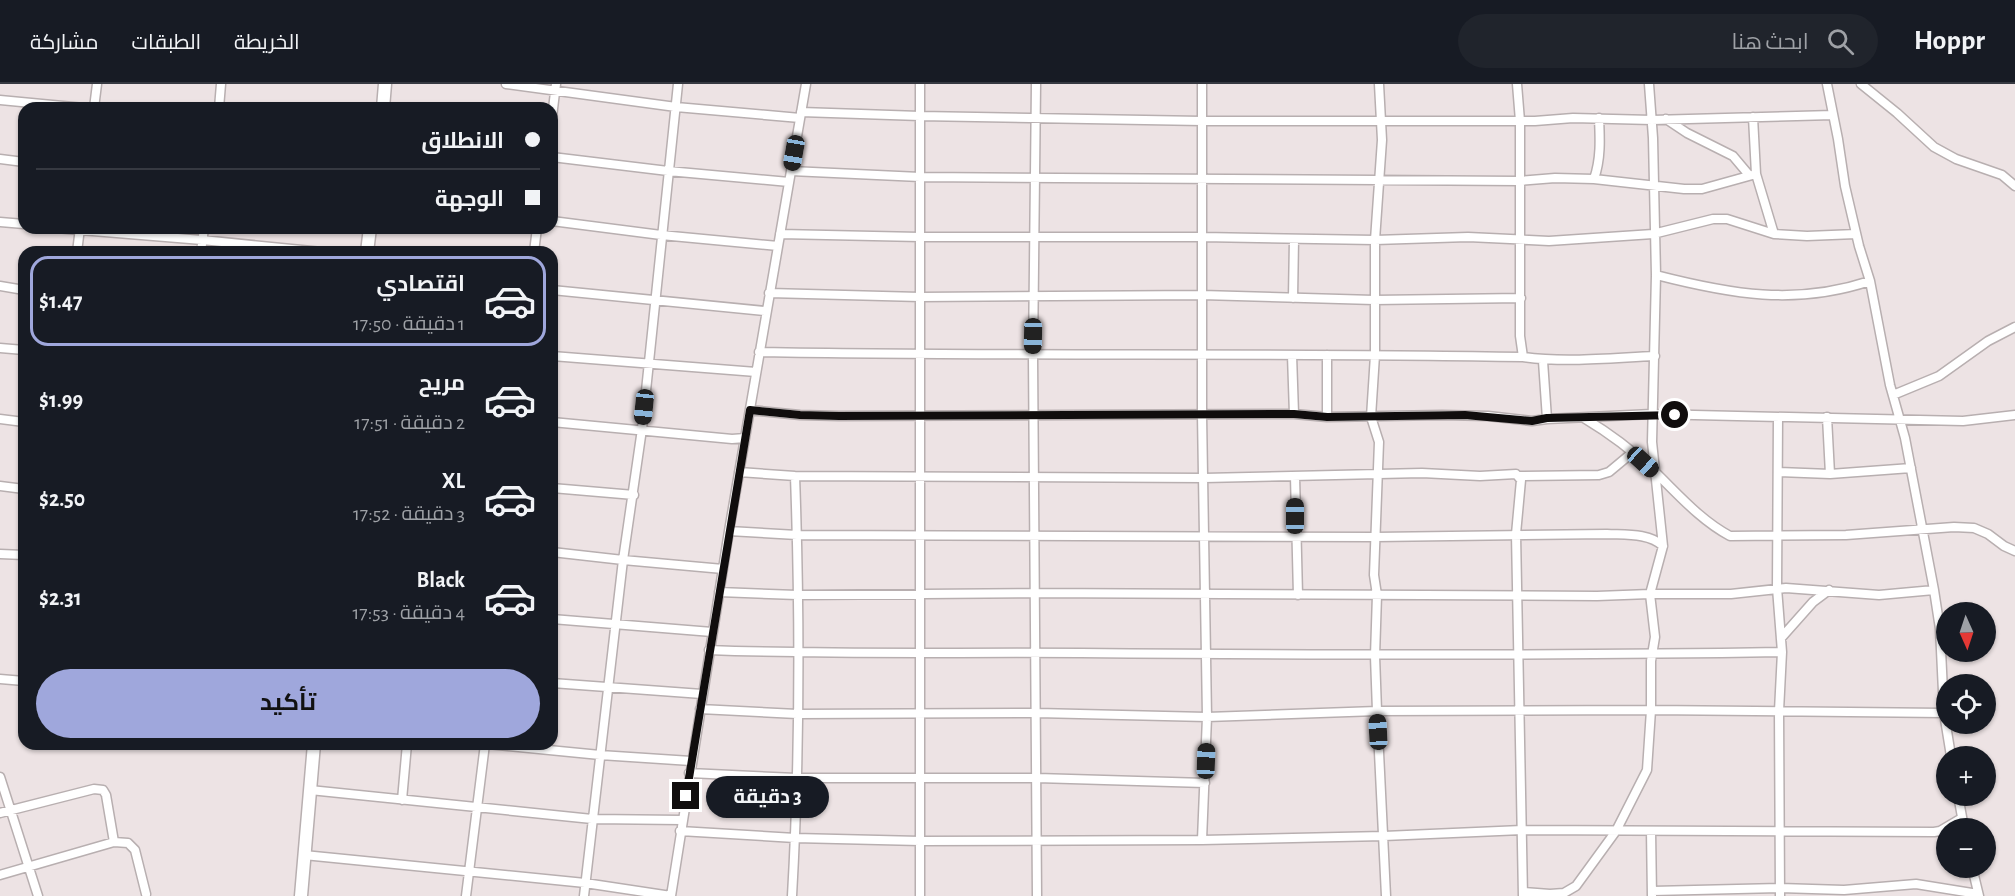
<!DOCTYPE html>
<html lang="ar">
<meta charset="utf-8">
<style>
:root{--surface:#171b24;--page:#20242c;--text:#f1f3f6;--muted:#9ea1a6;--line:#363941;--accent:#9fa7dc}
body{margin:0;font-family:"Alegreya Sans",Cairo,sans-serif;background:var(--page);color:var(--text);direction:rtl;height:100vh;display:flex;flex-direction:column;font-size:22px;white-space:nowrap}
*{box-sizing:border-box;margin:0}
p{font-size:20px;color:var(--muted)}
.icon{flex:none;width:33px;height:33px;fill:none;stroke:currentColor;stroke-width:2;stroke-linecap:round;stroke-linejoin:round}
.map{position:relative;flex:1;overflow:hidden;direction:ltr}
.sheet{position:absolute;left:18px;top:162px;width:540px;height:504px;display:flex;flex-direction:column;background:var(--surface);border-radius:18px;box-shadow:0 2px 4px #0004;direction:rtl}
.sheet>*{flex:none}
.hud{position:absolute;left:18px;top:18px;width:540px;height:132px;border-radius:18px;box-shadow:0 2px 4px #0004;direction:rtl;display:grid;align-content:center;height:132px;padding:0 18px;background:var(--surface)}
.needle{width:39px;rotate:177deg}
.buttons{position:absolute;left:1936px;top:518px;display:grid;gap:12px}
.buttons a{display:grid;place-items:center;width:60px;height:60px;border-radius:50%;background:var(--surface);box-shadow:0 2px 4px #0004;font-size:30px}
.end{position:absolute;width:27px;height:27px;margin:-14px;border:8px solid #100d0d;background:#fff;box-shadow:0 0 0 3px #fff}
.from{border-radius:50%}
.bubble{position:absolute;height:42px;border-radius:21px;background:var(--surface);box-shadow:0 2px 4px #0004;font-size:20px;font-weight:700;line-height:42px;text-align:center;direction:rtl}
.car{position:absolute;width:18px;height:36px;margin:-18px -9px;border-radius:8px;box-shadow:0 0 4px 2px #0007;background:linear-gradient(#222 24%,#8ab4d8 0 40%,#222 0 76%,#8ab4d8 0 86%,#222 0)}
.hud b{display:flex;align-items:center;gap:21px;height:57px;font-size:22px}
.hud b+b{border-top:2px solid var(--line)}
.hud i{width:15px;height:15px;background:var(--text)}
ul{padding:10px 0 0;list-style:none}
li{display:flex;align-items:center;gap:18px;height:90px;margin:0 12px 9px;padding:0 6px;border:3px solid transparent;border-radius:18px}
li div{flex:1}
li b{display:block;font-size:22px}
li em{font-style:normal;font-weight:700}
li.on{border-color:var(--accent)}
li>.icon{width:54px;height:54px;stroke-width:1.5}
.button{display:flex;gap:12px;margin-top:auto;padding:12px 18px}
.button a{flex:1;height:69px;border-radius:36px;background:var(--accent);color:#111;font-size:24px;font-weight:700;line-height:69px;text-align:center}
header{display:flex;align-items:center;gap:36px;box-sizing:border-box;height:84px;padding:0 30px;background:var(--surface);border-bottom:2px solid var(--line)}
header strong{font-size:28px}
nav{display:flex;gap:33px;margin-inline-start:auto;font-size:21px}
.search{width:420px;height:54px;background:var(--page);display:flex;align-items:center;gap:15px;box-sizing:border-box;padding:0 21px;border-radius:33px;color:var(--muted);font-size:22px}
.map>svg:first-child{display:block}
</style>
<header>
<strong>Hoppr</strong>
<div class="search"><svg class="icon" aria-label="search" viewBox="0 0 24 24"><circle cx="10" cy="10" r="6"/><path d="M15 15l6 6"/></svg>ابحث هنا</div>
<nav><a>الخريطة</a><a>الطبقات</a><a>مشاركة</a></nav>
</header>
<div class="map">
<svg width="2015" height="812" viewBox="0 0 2015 812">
<rect width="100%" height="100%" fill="#ede3e4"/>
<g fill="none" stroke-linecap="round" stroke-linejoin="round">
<g stroke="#b8afb0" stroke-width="11">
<path id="minor" d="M 506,0 L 676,23 L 800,34
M 1036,0 L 1033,272 L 1037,812
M 1202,0 L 1202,331 L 1207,633 L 1202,756
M 1379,0 L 1382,56 L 1375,156 L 1375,271 L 1371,333 L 1379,358 L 1374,491 L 1377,511 L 1375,572 L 1377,627 L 1386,812
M 1517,0 L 1520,37 L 1520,252 L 1523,273
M 1827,0 L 1838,55 L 1845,102 L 1859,162 L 1870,197 L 1890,301 L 1905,354 L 1934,506 L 1940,545 L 1944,629 L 1951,672
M 1861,0 L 1897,29 L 1934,63 L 1956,75 L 2002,91 L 2015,102
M 0,16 L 84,24
M 94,24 L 97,0
M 219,24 L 221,0
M 801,28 L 920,32 L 1202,37 L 1535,37 L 1573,34 L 1652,36 L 1833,31
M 552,33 L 556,0
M 1753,33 L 1756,90 L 1774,150
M 1666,35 L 1687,49 L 1733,72 L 1749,91
M 552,73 L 668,87 L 789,98
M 0,75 L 24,78
M 791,87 L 920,93 L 1519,97 L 1555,94 L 1594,95 L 1684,105 L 1702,105 L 1756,90
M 1594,95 C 1601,75 1600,55 1599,34
M 552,137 L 661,151 L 778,162
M 0,138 L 24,140
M 56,144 L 202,156 L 322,168
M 780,150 L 920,153 L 1202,153 L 1375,156 L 1468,153 L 1549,157 L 1653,150 L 1713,135 L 1727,135 L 1774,150 L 1807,152 L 1856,150
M 77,168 L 80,144
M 201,168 L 204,144
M 534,168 L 537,144
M 1656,191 C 1730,210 1795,222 1870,197
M 0,202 L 24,206
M 552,206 L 765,227
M 769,209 L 920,213 L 1202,211 L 1374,216 L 1521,214
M 1293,214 L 1294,155
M 0,264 L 24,266
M 759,268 C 1014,273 1268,268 1523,273 C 1566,279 1611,274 1655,272
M 1292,271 L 1294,330
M 1327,271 L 1327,333
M 552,272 L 756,288
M 1543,277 L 1547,335
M 1893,311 L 1939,292 L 1988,257 L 2015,243
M 750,326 L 800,331 L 839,332 L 1294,330 L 1327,333 L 1442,331 L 1488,332 L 1532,337 L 1547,335 L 1652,330 L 1963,337 L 2015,331
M 1778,333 L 1777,504 L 1782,568 L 1779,627 L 1780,812
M 1827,333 L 1830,390
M 1584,334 C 1609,349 1632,366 1653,386 C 1678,410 1700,436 1730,452 L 1846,451 L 1954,443 L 1974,444 L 1988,450 L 2004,462 L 2015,467
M 0,335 L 24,338
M 552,338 L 732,355 L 745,354
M 739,388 L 795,392 L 1204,394 L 1422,389 L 1480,392 L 1516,390 L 1521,396 L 1516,450 L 1523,812
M 1779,388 L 1830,390 L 1911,384
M 1295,392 L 1298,511
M 1519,392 L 1599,391 L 1609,388 L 1633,368
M 0,402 L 24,405
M 552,404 L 634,411
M 729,447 L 797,451 L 1376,453 L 1607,450 C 1626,451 1649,449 1663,462
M 552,468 L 623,476 L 642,345 L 678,0
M 0,470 L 24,471
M 719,508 L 797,511 L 1035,509 L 1597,512 L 1650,510 L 1731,510 L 1786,504 L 1879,511 L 1934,506
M 552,535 L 712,548
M 1781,554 L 1813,518 L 1829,506
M 709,566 C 833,571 957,568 1081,569 C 1315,571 1548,572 1782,568
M 0,595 L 24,597
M 552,599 L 702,610
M 700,625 L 797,630 L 1037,629 L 1207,633 L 1377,627 L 1651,626 L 1944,629
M 488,660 L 600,671 L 691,677
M 689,689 L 796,694 L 1037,694 L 1205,699
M 0,693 L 38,812
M 310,706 L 592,735 L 682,736
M 1958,711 L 1964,744
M 402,716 L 407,660
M 0,729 L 94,705 L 103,706 L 106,711 L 114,758
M 680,747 L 795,754 L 920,757 L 1202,756 L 1384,752 L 1522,746 L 1934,748 L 1940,747 L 1962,734
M 1651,747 L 1652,812
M 304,771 L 585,799 L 671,812
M 1972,783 L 1979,812
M 0,791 L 114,758 L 128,759 L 135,766 L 146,810
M 1652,807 L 1780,804 L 1844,806 L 1916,800 L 1978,810
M 1523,808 L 1550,810 L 1564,809 L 1576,802 L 1616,747 L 1647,686 L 1651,626 L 1651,577 L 1655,553 L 1650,510 L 1663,462 L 1652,358 L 1656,191 L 1653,54 L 1649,0
M 466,812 L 485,660
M 584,812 L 623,476 L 723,485
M 671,812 L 729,447 L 806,0
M 792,812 C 800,672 800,531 795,392
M 920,812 L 920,0"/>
</g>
<g stroke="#b8afb0" stroke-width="15">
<path id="highway" d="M 383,24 L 385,0
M 367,168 L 370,144
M 301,812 L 314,660"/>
</g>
<use href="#minor" stroke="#fff" stroke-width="8"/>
<use href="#highway" stroke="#fff" stroke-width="12"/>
</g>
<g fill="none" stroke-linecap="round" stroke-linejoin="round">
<path stroke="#100d0d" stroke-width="8" d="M 686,712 L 750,326 L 800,331 L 839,332 L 1294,330 L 1327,333 L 1465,331 L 1532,337 L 1547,334 L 1675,331"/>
</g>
</svg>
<div class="buttons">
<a><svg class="needle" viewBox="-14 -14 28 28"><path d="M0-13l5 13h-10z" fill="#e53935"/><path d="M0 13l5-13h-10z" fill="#9ea1a6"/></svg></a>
<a><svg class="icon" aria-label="locate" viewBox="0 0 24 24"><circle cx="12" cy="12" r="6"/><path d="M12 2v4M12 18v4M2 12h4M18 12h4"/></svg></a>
<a>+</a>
<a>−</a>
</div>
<i class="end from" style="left:1675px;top:331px"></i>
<i class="end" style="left:686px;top:712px"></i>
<div class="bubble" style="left:706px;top:692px;width:123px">3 دقيقة</div>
<i class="car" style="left:794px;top:69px;rotate:190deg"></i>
<i class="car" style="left:1033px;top:252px;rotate:181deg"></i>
<i class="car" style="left:644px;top:323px;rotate:186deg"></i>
<i class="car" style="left:1643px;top:378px;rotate:132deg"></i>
<i class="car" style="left:1295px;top:432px;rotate:0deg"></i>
<i class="car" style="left:1378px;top:648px;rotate:357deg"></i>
<i class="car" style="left:1206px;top:677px;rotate:2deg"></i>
<div class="hud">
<b><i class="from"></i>الانطلاق</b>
<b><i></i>الوجهة</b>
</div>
<section class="sheet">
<ul>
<li class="on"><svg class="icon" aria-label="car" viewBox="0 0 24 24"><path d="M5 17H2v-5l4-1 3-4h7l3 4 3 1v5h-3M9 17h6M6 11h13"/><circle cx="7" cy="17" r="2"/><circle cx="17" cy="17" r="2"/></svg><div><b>اقتصادي</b><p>1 دقيقة · 17:50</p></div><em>$1.47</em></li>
<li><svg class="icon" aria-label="car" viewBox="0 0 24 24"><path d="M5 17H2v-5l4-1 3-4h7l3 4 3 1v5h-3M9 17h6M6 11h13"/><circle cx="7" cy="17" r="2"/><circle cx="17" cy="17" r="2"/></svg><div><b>مريح</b><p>2 دقيقة · 17:51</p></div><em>$1.99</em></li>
<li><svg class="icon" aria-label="car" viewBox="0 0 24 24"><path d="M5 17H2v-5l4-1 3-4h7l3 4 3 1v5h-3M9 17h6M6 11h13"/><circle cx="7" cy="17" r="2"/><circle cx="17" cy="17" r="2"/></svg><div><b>XL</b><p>3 دقيقة · 17:52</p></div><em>$2.50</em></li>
<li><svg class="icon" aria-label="car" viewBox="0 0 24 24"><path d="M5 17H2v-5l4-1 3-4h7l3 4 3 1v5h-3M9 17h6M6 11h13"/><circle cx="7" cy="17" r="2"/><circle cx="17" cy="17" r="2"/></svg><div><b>Black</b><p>4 دقيقة · 17:53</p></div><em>$2.31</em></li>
</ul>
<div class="button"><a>تأكيد</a></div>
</section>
</div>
